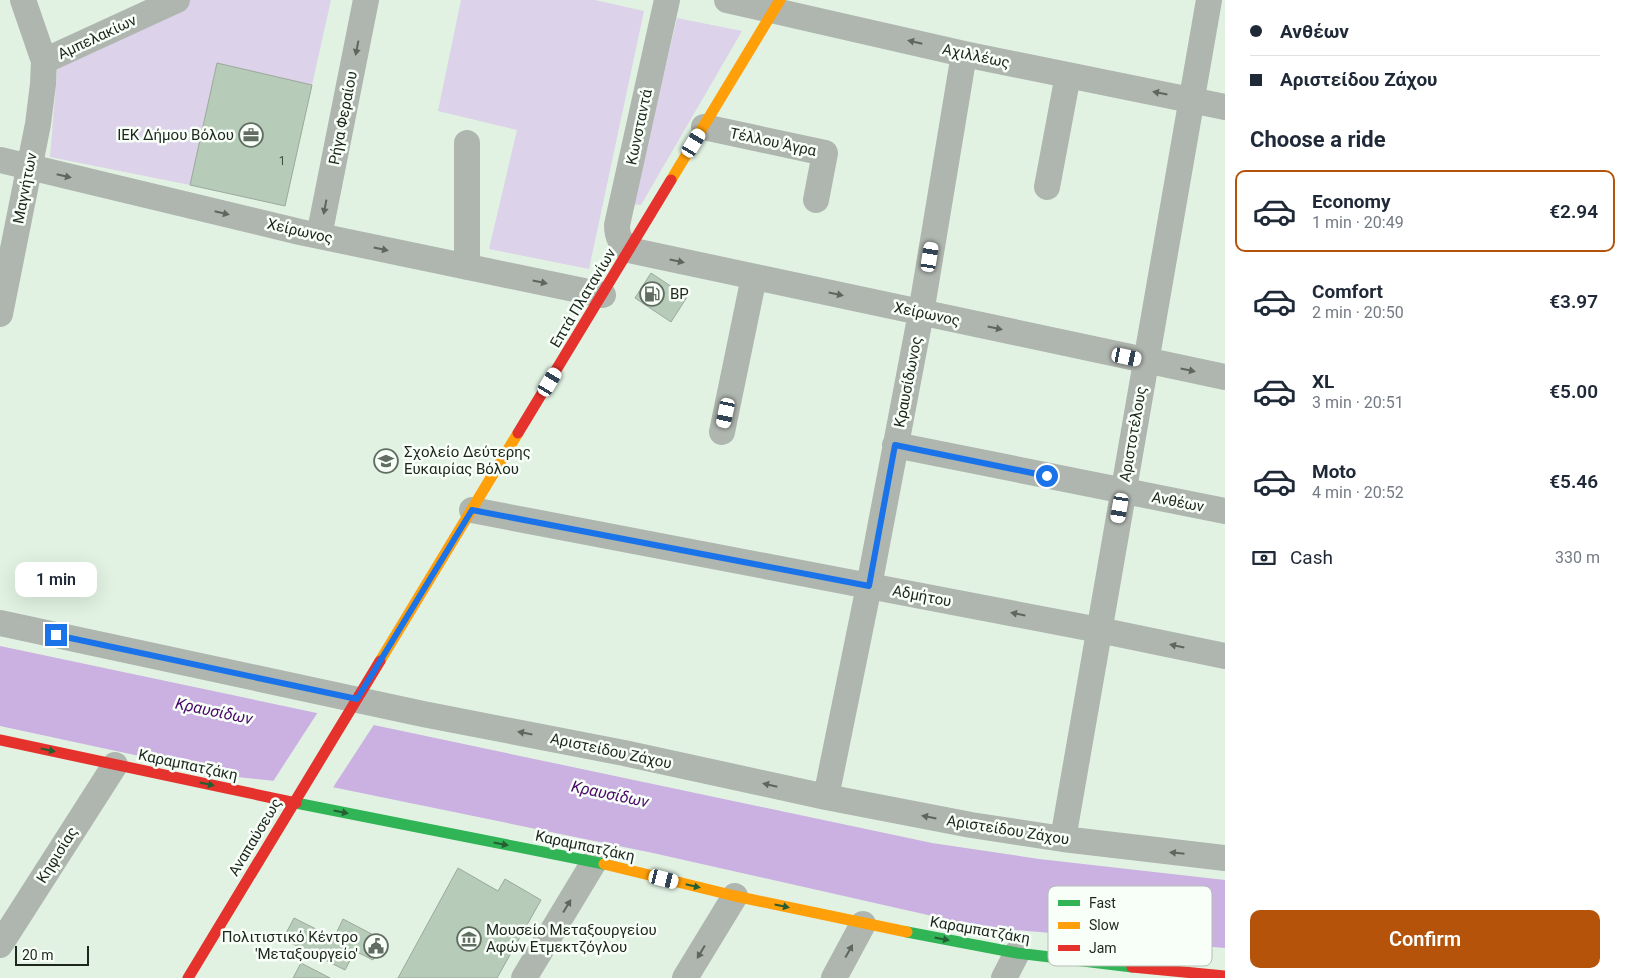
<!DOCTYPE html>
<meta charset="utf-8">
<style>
:root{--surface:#fff;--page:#f6f6f7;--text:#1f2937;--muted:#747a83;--line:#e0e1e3;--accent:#b45309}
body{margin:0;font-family:Roboto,sans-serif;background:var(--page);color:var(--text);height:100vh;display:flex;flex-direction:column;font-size:19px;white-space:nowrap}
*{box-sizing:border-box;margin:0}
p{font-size:16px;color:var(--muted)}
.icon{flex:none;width:28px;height:28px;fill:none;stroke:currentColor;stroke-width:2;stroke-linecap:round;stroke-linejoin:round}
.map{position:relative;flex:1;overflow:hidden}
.drawer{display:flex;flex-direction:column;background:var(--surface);width:400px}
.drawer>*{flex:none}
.top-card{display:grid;align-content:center;height:110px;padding:0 25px;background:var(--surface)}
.scale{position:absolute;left:15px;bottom:12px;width:74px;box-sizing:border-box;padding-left:5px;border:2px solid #1c261c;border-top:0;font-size:14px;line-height:18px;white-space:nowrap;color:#1c261c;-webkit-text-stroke:4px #f8fef8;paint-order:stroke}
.end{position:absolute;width:22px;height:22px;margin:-11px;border:6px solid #1a73e8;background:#fff;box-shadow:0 0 0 2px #fff}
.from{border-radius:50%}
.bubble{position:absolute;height:35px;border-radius:10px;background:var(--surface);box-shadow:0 5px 20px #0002;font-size:16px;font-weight:600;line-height:35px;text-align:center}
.car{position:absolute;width:15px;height:30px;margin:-15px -8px;border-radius:6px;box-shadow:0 0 4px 1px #0007;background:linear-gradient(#fff 24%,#345 0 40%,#fff 0 76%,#345 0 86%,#fff 0)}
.top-card b{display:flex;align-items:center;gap:18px;height:48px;font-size:19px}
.top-card b+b{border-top:1px solid var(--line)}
.top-card i{width:12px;height:12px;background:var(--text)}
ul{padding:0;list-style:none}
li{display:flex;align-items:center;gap:15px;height:82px;margin:0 10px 8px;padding:0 15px;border:2px solid transparent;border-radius:10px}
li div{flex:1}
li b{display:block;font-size:19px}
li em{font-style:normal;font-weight:600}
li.active{border-color:var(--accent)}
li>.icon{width:45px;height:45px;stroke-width:1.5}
h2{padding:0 25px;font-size:22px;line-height:60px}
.pay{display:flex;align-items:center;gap:12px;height:55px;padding:0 25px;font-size:19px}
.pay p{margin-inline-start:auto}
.cta{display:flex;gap:10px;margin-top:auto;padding:10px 25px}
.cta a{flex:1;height:58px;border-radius:10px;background:var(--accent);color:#fff;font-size:20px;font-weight:600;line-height:58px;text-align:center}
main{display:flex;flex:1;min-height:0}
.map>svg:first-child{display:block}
</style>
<main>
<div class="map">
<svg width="1225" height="978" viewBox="0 0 1225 978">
<rect width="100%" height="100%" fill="#e1f2e2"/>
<path fill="#dcd2e9" d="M 189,0 L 331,0 L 312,85 L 217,63 L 190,185 L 50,157 L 58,60 Z
M 461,0 L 595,0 L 644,11 L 589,269 L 489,249 L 517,130 L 438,111 Z
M 677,18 L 742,31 L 641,205 L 633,204 Z"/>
<path fill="#cbb0e2" d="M 0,646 L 932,843 L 1039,859 L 1225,880 L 1225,948 L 981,927 L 653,853 L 332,787 L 237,777 L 0,726 Z"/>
<path fill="#e1f2e2" d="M 318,712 L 375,723 L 332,789 L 272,783 Z"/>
<path fill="#b6ccb8" stroke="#9ba89c" d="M 217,63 L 312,85 L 285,206 L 190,185 Z
M 651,273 L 687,297 L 671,322 L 635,298 Z
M 458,868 L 498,891 L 505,879 L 541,900 L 497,978 L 398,978 Z
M 294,918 L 334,938 L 343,919 L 383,940 L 373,960 L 355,951 L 345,970 L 283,939 Z
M 301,963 L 330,978 L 293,978 Z"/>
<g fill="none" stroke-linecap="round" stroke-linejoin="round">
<path stroke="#afb5af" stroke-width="26" d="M 667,0 L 617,225 C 617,238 621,242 629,250 L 1225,377
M 727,0 L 964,54 L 1225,107
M 44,61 L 177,0
M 704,127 L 825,153 L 816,200
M 467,143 L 467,267
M 0,160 L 300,232 L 603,295
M 1047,187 L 1068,75
M 319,236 L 366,0
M 0,314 L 38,124 L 43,84 L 44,61 L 23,0
M 722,432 L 754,277
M 895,445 L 1225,511
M 472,510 L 1099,630 L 1225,656
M 0,623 L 423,714 L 624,753 L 826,797 L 971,825 L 1063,839 L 1225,858
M 826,797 L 869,586 L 921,313 L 964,54
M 1063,839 L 1209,0
M 0,945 L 115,765
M 524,978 L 594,862
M 685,978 L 735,896
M 834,978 L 863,924
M 1004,978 L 1017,953"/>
<path stroke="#30b455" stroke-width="11" d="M 296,803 L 604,864
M 907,932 L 1017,953 L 1132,967"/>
<path stroke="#ff9f0a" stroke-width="11" d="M 671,180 L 780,0
M 380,661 L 518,433
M 604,864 L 735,896 L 907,932"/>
<path stroke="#e5322d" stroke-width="11" d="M 518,433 L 671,180
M 0,740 L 296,803
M 1132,967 L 1225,976
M 188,978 L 380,661"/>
</g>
<defs><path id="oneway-solid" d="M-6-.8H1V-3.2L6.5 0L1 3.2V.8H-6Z" transform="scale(1.25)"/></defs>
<g fill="#5e665e">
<use href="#oneway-solid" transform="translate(915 42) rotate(-167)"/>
<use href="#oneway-solid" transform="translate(357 48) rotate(101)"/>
<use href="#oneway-solid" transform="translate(1160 93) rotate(-169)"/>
<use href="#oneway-solid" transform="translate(64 176) rotate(13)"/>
<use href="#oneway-solid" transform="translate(325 207) rotate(101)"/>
<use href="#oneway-solid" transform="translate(222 213) rotate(13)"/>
<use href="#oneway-solid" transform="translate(381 249) rotate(12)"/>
<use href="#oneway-solid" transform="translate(677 261) rotate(12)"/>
<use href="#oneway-solid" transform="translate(540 282) rotate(12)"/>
<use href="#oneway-solid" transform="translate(836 294) rotate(12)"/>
<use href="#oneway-solid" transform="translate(995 328) rotate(12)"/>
<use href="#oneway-solid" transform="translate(1188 370) rotate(12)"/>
<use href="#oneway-solid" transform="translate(1018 614) rotate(-169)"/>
<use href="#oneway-solid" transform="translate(1177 646) rotate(-168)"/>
<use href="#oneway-solid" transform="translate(525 733) rotate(-169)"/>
<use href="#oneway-solid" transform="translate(770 785) rotate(-167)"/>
<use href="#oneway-solid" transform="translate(929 817) rotate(-169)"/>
<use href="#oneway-solid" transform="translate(1177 853) rotate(-174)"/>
<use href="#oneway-solid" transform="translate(567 906) rotate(-59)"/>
<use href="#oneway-solid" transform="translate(849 951) rotate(-61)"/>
<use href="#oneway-solid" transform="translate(701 952) rotate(121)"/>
</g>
<g fill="#245f33">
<use href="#oneway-solid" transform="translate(48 750) rotate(12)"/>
<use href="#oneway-solid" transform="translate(207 784) rotate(12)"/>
<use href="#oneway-solid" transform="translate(341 812) rotate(11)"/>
<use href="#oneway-solid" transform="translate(501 844) rotate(11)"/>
<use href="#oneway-solid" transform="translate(693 886) rotate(13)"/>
<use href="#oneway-solid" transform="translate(782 906) rotate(12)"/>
<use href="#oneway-solid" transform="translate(942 939) rotate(11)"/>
</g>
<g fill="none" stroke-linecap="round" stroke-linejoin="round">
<path stroke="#1a73e8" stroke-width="6" d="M 56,635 L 357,699 L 472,510 L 869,586 L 895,445 L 1047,476"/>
</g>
<defs>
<g id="office-ring" transform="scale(1.25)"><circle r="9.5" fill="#f8fef8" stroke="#616d61" stroke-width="1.5"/><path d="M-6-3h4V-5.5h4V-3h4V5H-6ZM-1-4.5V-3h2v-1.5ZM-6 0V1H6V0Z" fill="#616d61"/></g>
<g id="fuel-ring" transform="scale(1.25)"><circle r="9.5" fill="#f8fef8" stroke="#616d61" stroke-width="1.5"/><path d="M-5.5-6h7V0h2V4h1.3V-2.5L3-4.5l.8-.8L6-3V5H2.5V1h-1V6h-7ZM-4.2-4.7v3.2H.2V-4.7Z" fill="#616d61"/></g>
<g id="school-ring" transform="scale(1.25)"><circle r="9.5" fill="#f8fef8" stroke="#616d61" stroke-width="1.5"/><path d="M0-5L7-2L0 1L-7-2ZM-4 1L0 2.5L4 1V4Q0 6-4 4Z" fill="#616d61"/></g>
<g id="museum-ring" transform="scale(1.25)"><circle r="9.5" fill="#f8fef8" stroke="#616d61" stroke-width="1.5"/><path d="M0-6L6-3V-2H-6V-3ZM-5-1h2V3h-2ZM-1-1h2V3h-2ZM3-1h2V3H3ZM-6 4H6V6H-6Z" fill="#616d61"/></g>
<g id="civic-ring" transform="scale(1.25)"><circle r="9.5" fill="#f8fef8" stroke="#616d61" stroke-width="1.5"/><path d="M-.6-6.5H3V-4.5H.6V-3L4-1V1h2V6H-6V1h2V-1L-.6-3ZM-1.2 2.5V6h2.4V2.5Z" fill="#616d61"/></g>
</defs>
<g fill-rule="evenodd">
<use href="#office-ring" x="251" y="135"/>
<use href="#fuel-ring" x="652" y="294"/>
<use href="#school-ring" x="386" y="461"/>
<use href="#museum-ring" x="469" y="939"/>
<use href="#civic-ring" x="376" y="946"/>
</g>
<g text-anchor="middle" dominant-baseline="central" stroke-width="5" stroke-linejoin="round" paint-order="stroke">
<g font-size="12" fill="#425043">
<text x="282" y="161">1</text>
</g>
<g font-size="15" fill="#1c261c" stroke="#f8fef8">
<text transform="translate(97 37) rotate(-25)">Αμπελακίων</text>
<text transform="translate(976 56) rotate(12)">Αχιλλέως</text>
<text transform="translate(343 118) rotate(-79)">Ρήγα Φεραίου</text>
<text transform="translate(639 127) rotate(-78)">Κωνσταντά</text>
<text transform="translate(773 142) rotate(12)">Τέλλου Άγρα</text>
<text transform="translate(25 188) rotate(-79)">Μαγνήτων</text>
<text transform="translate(300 231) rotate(13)">Χείρωνος</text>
<text transform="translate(583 298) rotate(-59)">Επτά Πλατανίων</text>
<text transform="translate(927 314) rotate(12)">Χείρωνος</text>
<text transform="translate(908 382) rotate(-79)">Κραυσίδωνος</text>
<text transform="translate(1133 434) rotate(-80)">Αριστοτέλους</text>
<text transform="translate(1178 502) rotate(11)">Ανθέων</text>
<text transform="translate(922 596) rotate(11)">Αδμήτου</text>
<text transform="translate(611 751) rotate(12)">Αριστείδου Ζάχου</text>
<text transform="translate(188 765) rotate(12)">Καραμπατζάκη</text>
<text transform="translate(1008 830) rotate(9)">Αριστείδου Ζάχου</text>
<text transform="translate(255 837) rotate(-59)">Αναπαύσεως</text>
<text transform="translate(585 846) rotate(12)">Καραμπατζάκη</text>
<text transform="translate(57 855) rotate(-58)">Κηφισίας</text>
<text transform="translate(980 930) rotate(10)">Καραμπατζάκη</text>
</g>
<g font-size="15" fill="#1c261c" stroke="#f8fef8" text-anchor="start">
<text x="234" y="135" text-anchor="end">ΙΕΚ Δήμου Βόλου</text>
<text x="670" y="294">BP</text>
<text x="404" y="452">Σχολείο Δεύτερης<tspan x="404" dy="17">Ευκαιρίας Βόλου</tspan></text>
<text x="486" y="930">Μουσείο Μεταξουργείου<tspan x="486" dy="17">Αφών Ετμεκτζόγλου</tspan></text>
<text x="358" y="937" text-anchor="end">Πολιτιστικό Κέντρο<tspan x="358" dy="17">'Μεταξουργείο'</tspan></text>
</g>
<g font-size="16" font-style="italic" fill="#4a0869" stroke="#f8fef8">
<text transform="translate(214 711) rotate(12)">Κραυσίδων</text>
<text transform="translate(610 794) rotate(12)">Κραυσίδων</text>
</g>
</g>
<rect x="1048" y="886" width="164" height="80" rx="8" fill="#f8fef8" stroke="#b6bdb6" stroke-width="1"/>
<rect x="1058" y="900" width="22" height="6" fill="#30b455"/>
<rect x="1058" y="922" width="22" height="7" fill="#ff9f0a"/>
<rect x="1058" y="945" width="22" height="6" fill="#e5322d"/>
<g font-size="14" fill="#1c261c">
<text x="1089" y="908">Fast</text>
<text x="1089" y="930">Slow</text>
<text x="1089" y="953">Jam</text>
</g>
</svg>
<div class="scale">20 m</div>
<i class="end from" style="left:1047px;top:476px"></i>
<i class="end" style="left:56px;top:635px"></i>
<div class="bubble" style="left:15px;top:562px;width:82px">1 min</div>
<i class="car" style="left:694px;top:143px;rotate:31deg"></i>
<i class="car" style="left:930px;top:257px;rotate:9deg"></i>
<i class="car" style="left:1127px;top:357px;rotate:102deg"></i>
<i class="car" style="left:550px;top:382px;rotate:31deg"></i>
<i class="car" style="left:726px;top:413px;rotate:192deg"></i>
<i class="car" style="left:1120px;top:508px;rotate:190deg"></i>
<i class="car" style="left:664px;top:879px;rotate:104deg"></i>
</div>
<section class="drawer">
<div class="top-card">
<b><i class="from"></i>Ανθέων</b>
<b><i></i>Αριστείδου Ζάχου</b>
</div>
<h2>Choose a ride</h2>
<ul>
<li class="active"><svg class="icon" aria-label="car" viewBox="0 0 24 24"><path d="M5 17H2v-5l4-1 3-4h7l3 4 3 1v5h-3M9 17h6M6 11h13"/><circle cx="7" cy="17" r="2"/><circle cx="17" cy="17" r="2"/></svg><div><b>Economy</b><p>1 min · 20:49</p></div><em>€2.94</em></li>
<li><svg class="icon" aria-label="car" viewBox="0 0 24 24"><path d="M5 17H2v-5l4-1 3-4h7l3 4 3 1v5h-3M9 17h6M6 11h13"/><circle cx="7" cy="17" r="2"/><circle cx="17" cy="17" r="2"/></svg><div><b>Comfort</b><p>2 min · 20:50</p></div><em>€3.97</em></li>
<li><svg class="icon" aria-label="car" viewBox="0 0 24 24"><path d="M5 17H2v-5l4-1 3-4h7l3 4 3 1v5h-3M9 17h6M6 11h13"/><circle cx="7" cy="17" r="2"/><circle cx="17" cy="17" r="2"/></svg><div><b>XL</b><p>3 min · 20:51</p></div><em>€5.00</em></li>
<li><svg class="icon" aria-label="car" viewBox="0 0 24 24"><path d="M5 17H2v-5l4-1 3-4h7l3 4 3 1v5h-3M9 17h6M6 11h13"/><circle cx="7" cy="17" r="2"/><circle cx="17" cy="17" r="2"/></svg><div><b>Moto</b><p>4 min · 20:52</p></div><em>€5.46</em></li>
</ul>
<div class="pay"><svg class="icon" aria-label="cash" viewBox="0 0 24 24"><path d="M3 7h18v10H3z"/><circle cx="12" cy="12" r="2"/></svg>Cash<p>330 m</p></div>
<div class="cta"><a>Confirm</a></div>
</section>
</main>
